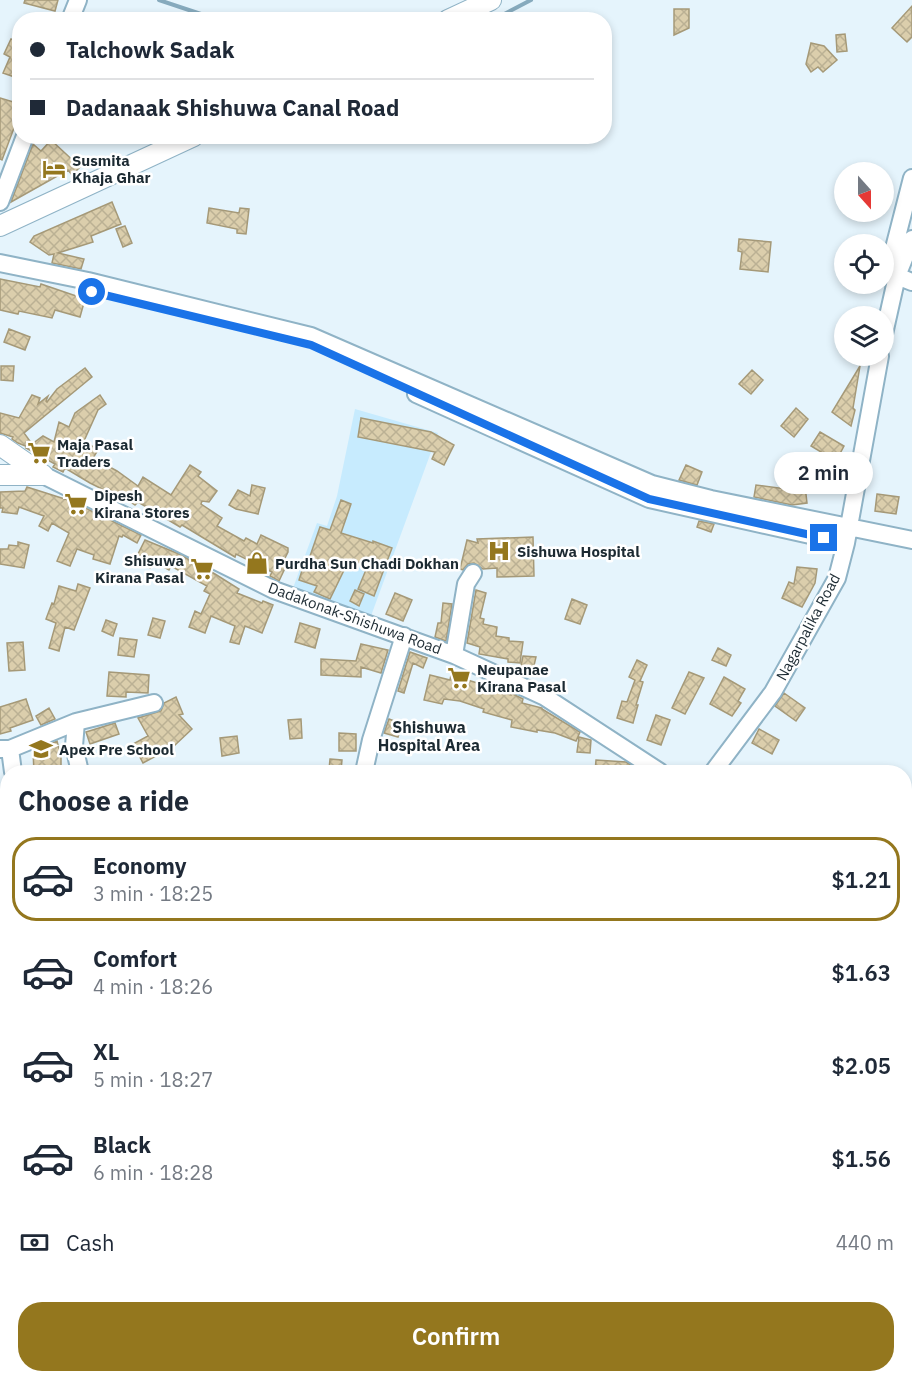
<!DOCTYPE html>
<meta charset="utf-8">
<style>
:root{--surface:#fff;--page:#f6f6f7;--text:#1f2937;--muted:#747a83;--line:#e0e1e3;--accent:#94771e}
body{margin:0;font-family:"IBM Plex Sans",sans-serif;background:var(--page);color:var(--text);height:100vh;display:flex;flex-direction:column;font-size:22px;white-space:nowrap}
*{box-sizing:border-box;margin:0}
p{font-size:20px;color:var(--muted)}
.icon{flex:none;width:33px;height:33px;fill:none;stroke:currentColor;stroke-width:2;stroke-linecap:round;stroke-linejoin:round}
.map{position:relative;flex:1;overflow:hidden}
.details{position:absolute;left:0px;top:765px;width:912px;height:618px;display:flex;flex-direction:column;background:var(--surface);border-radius:24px 24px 0 0;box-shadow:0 3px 9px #0003}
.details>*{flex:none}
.guide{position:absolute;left:12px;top:12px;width:600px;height:132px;border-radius:24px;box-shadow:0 3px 9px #0003;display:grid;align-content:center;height:132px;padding:0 18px;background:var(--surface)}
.needle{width:39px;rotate:159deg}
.buttons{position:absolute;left:834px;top:162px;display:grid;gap:12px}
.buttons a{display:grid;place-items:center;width:60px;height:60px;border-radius:50%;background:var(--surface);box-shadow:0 3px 9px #0003;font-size:30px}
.end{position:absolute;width:27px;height:27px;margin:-14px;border:8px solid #1a73e8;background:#fff;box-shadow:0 0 0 3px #fff}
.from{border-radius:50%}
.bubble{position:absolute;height:42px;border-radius:21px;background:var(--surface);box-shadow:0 3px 9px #0003;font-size:20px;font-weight:600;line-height:42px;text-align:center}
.guide b{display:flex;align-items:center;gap:21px;height:57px;font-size:22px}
.guide b+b{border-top:2px solid var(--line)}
.guide i{width:15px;height:15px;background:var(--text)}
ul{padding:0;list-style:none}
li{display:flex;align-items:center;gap:18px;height:84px;margin:0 12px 9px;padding:0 6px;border:3px solid transparent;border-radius:24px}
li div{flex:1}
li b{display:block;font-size:22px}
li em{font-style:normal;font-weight:600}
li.selected{border-color:var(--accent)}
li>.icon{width:54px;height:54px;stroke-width:1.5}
h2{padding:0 18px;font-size:27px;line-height:72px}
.pay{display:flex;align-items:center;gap:15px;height:66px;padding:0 18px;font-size:22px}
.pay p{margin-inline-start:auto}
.action{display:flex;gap:12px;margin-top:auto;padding:12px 18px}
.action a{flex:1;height:69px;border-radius:24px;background:var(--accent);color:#fff;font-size:24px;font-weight:600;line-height:69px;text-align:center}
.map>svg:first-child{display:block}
</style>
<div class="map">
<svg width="912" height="1383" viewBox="0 0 912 1383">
<defs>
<pattern id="building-cross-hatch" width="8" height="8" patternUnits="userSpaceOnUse" patternTransform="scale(1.5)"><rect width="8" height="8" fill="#dbceac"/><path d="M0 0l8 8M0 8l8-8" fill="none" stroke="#bbb194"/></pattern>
</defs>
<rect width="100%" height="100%" fill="#e5f4fc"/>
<path fill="#c7ebfe" d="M 355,409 L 438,433 L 371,616 L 293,588 L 317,523 L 327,526 L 337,496 Z
M 7,821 L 8,821 L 7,922 L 0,920 L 0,823 Z"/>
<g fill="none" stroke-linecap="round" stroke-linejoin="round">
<path stroke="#86aabd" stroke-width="4" d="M 159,0 L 219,20
M 493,20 L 531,0"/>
</g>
<path fill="url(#building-cross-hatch)" stroke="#a59978" stroke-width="1.5" d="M 25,0 L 58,0 L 55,11 L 24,3 Z
M 912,6 L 912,37 L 907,42 L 892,28 Z
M 674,9 L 689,9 L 689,28 L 674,35 Z
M 19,33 L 20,33 L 20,79 L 3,73 L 10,57 L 4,54 L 11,39 L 16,41 Z
M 845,34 L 847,51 L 837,52 L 836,35 Z
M 811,43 L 824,46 L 837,60 L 823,72 L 818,67 L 811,72 L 806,64 Z
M 0,98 L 20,104 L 14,119 L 17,120 L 2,160 L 0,159 Z
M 51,140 L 80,167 L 72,175 L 68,170 L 11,202 L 33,144 L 41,151 Z
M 112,202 L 121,224 L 91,236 L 93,242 L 58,253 L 84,259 L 81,269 L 52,263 L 54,254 L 49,255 L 30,242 L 34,236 Z
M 209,208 L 239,213 L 240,208 L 249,209 L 246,234 L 237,233 L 237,229 L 207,223 Z
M 125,226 L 132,243 L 123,247 L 116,229 Z
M 739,239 L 771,242 L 768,272 L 740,269 L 742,252 L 738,251 Z
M 0,279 L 40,287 L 41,284 L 85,299 L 80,317 L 55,310 L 52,318 L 19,311 L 18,314 L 0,310 Z
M 9,329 L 30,337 L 25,350 L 4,342 Z
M 1,366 L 14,366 L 13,381 L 1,380 Z
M 860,366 L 853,408 L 855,410 L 851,426 L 832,412 Z
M 85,368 L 92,377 L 24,433 L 32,444 L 43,436 L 54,442 L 59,422 L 69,427 L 75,413 L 100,395 L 106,404 L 98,410 L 84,441 L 98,450 L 93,458 L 117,471 L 138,486 L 143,477 L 171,495 L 190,465 L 201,472 L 198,476 L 217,491 L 209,502 L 202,501 L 201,504 L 222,518 L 217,526 L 244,541 L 246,538 L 257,544 L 261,535 L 288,548 L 288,552 L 282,564 L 286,566 L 279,581 L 270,576 L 272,572 L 236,554 L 235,557 L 182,525 L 180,527 L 138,502 L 135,505 L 119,494 L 118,495 L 108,488 L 106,491 L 90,483 L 65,468 L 63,472 L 53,467 L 55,464 L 26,448 L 28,447 L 18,443 L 12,439 L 13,437 L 0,433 L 0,413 L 19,418 L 32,395 L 40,398 L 38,404 L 48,396 L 46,401 L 47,402 L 57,389 Z
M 752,370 L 763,380 L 751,394 L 739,384 Z
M 796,408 L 808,419 L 794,437 L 781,426 Z
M 361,418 L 431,432 L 454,445 L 444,465 L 432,459 L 435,452 L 358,437 Z
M 820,432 L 844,446 L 836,461 L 811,446 Z
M 686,465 L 702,472 L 697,485 L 679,480 Z
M 787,476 L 804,477 L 807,503 L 792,505 L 754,497 L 756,485 L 786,489 Z
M 252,485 L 265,488 L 258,514 L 236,509 L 229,505 L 238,490 L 250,496 Z
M 27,487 L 71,501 L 141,535 L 137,543 L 123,535 L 122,537 L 119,536 L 110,564 L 93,559 L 94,555 L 77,549 L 70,566 L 57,561 L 69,533 L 52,523 L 48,531 L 39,526 L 44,516 L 30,511 L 19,507 L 17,514 L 2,512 L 3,508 L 0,508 L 0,492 L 25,491 Z
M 877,494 L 899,497 L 896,514 L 875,511 Z
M 341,500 L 351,504 L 341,533 L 373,543 L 373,541 L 392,548 L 374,596 L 358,589 L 368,565 L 349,560 L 330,599 L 314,592 L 317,586 L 299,580 L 305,561 L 308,562 L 320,527 L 330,530 Z
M 699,521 L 714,524 L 711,532 L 697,527 Z
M 533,537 L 534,576 L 497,577 L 497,568 L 483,569 L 474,563 L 468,564 L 463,570 L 460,569 L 467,540 L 478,543 L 477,539 Z
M 145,540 L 179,554 L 215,574 L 239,589 L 237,593 L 262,603 L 263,601 L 273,605 L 262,633 L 245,626 L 239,644 L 230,642 L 235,626 L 211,616 L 205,633 L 189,627 L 195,611 L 201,614 L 210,594 L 204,591 L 207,586 L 171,566 L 169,570 L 153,561 L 150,568 L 135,560 Z
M 18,542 L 29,545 L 24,568 L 0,564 L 0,549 L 8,549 L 9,545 L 18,546 Z
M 797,567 L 817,569 L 815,583 L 802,607 L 782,598 L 789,582 L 794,584 Z
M 78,584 L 90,588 L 74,630 L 65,627 L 59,651 L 49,648 L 56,623 L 46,619 L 52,603 L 54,604 L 59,586 L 76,591 Z
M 355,590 L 364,594 L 359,606 L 350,601 Z
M 476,590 L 486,593 L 480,618 L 484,619 L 483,624 L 497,627 L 496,636 L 509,638 L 509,641 L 523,642 L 520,663 L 508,662 L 508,659 L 479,654 L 480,647 L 467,643 Z
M 395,593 L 412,600 L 403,621 L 386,614 Z
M 572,599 L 587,605 L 580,624 L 565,619 Z
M 443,603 L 452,604 L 446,641 L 435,637 L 438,623 L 441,623 Z
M 153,618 L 165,621 L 160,638 L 148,635 Z
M 106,620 L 117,624 L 113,636 L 102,631 Z
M 300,623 L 320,629 L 315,648 L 295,642 Z
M 120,638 L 137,640 L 134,657 L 118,655 Z
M 23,642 L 25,670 L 9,671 L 7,643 Z
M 361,644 L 388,650 L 381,673 L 361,667 L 361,677 L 321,675 L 321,659 L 356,661 Z
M 718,648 L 731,655 L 726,666 L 712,660 Z
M 410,652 L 427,658 L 423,668 L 413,663 L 404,693 L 398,691 Z
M 523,656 L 536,657 L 532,674 L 520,671 Z
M 637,660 L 647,665 L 640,681 L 643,682 L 636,705 L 638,705 L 633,723 L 617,718 L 622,701 L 627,702 L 635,680 L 629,677 Z
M 109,672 L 149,675 L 148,693 L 126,692 L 126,697 L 107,696 Z
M 689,672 L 704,678 L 685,714 L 672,708 Z
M 430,675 L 450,680 L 451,675 L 484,685 L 483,687 L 511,695 L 511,693 L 523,699 L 522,703 L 542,708 L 542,709 L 580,732 L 576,741 L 555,733 L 537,730 L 537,732 L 511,727 L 512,720 L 483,712 L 484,709 L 460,701 L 444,699 L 442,704 L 424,700 Z
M 724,677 L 745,689 L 738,701 L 741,703 L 732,716 L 710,704 Z
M 784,693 L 805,708 L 796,721 L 775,706 Z
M 176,697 L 183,714 L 179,715 L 192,729 L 173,747 L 143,763 L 133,744 L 148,736 L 138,718 L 161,711 L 164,703 Z
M 26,699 L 33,720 L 10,728 L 11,731 L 0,734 L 0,707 Z
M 49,708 L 55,719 L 41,725 L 36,716 Z
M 656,715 L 670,720 L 661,745 L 647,740 Z
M 301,719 L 302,738 L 290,739 L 288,720 Z
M 389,719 L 402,724 L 398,737 L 384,733 Z
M 115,723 L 119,734 L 90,744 L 86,732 Z
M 759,729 L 779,740 L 772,754 L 752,743 Z
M 339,733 L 356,734 L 356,751 L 339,751 Z
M 237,736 L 239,753 L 222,756 L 220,738 Z
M 579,737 L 591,740 L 590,753 L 577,752 Z
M 57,741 L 61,757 L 61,772 L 34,772 L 33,751 Z
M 330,759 L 342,760 L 341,771 L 329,770 Z
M 596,760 L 626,762 L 642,772 L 595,772 Z"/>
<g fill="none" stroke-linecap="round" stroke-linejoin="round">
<g stroke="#8fb3c6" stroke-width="20">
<path id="minor" d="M 70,20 L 78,0
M 912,178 L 892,256 L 897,276 L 912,282
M 0,202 L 25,136
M 0,263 L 88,281 L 311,336 L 652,484 L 711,499 L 912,540
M 884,334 L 897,276 L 912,239
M 416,394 L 649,499 L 846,543
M 43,475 L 274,590 L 454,655 L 545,697 L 660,772
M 454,655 L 466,584 L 473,573
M 76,722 L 74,746 L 80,772
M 0,749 L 10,749 L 76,722 L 154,703
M 10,749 L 13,772
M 364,772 L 371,740 L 404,636
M 713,772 L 773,692 L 837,578 L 846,543 L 880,356
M 904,934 L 912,938
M 904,1080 L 912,1070
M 0,1348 L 8,1344
M 95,1376 L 95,1383
M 452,1383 L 452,1376"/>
</g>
<g stroke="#8fb3c6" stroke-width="22">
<path id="major" d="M 448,20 L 491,0
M 0,226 L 194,136
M 0,445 L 43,475
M 0,475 L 43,475"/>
</g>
<path stroke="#96a5ad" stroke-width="2" stroke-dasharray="4.5 3" stroke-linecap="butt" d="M 904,1241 L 912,1235"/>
<use href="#minor" stroke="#fff" stroke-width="16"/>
<use href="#major" stroke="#fff" stroke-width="20"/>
</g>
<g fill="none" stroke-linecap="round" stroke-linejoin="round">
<path stroke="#1a73e8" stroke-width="8" d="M 92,292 L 311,345 L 649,499 L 824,538"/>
</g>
<defs>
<g id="hotel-bare" transform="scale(1.8)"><path d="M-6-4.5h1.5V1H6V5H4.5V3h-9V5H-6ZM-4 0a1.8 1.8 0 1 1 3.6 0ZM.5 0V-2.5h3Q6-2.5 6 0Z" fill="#94771e" stroke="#fff" stroke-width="2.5" paint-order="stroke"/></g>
<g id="supermarket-bare" transform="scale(1.8)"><path d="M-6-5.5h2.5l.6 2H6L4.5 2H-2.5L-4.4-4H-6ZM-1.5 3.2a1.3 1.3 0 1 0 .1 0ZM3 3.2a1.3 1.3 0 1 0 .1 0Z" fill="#94771e" stroke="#fff" stroke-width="2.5" paint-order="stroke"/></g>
<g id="hospital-bare" transform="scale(1.8)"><path d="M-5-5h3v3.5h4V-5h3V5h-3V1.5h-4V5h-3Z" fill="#94771e" stroke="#fff" stroke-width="2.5" paint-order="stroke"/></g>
<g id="shop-bare" transform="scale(1.8)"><path d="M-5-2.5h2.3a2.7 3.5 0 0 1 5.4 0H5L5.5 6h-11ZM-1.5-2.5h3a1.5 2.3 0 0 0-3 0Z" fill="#94771e" stroke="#fff" stroke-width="2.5" paint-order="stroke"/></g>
<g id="school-bare" transform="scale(1.8)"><path d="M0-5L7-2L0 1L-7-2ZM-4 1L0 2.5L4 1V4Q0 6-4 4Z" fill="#94771e" stroke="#fff" stroke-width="2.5" paint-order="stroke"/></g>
</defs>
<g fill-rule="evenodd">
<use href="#hotel-bare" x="54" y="169"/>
<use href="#supermarket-bare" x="39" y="453"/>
<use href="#supermarket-bare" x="76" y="504"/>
<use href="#hospital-bare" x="499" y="551"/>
<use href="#shop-bare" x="257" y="563"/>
<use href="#supermarket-bare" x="202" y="569"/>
<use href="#supermarket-bare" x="459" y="678"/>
<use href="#school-bare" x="41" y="749"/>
</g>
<g text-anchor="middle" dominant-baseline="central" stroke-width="5" stroke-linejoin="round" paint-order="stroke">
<g font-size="15" font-weight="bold" fill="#1c2a32" stroke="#fff" text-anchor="start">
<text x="72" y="160">Susmita<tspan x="72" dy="17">Khaja Ghar</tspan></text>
<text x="57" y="444">Maja Pasal<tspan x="57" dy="17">Traders</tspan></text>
<text x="94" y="495">Dipesh<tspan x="94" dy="17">Kirana Stores</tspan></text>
<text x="517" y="551">Sishuwa Hospital</text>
<text x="184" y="560" text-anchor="end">Shisuwa<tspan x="184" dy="17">Kirana Pasal</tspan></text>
<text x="275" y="563">Purdha Sun Chadi Dokhan</text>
<text x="477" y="669">Neupanae<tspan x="477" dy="17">Kirana Pasal</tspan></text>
<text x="59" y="749">Apex Pre School</text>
</g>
<g font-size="15" fill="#1c2a32" stroke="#fff">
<text transform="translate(355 618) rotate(20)">Dadakonak-Shishuwa Road</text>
<text transform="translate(808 627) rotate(-62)">Nagarpalika Road</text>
</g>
<g font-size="16" font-weight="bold" fill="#1c2a32" stroke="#fff">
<text x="429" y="727">Shishuwa<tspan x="429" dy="18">Hospital Area</tspan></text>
</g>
</g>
</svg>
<div class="buttons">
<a><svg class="needle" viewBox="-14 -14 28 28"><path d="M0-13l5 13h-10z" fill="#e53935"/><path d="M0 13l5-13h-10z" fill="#747a83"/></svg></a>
<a><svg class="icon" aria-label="locate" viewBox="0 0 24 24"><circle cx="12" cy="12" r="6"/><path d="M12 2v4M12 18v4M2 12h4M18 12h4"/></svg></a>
<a><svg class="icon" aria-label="layers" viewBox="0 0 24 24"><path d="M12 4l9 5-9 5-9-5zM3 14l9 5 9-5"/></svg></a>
</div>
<i class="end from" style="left:92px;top:292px"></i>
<i class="end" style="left:824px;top:538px"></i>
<div class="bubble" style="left:774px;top:452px;width:99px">2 min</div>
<div class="guide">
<b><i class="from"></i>Talchowk Sadak</b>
<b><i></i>Dadanaak Shishuwa Canal Road</b>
</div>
<section class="details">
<h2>Choose a ride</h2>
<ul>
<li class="selected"><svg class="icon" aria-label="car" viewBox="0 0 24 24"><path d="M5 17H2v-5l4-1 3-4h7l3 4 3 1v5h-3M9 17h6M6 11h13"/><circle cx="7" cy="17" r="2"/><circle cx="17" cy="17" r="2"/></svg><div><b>Economy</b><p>3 min · 18:25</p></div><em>$1.21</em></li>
<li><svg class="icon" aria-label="car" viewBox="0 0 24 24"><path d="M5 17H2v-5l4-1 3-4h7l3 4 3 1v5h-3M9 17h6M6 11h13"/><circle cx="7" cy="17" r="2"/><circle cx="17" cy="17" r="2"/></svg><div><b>Comfort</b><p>4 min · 18:26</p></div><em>$1.63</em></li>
<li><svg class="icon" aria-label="car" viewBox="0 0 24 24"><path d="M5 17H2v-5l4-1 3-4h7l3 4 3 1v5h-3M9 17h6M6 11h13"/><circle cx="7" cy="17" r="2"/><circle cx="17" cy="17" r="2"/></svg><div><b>XL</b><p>5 min · 18:27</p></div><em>$2.05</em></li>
<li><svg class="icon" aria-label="car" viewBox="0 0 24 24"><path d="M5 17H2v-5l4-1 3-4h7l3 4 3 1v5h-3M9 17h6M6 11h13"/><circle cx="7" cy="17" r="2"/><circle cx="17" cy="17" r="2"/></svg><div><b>Black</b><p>6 min · 18:28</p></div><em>$1.56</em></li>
</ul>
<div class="pay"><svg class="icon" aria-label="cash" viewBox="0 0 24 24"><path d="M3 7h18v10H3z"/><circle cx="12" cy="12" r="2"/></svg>Cash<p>440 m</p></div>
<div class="action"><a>Confirm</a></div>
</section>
</div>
